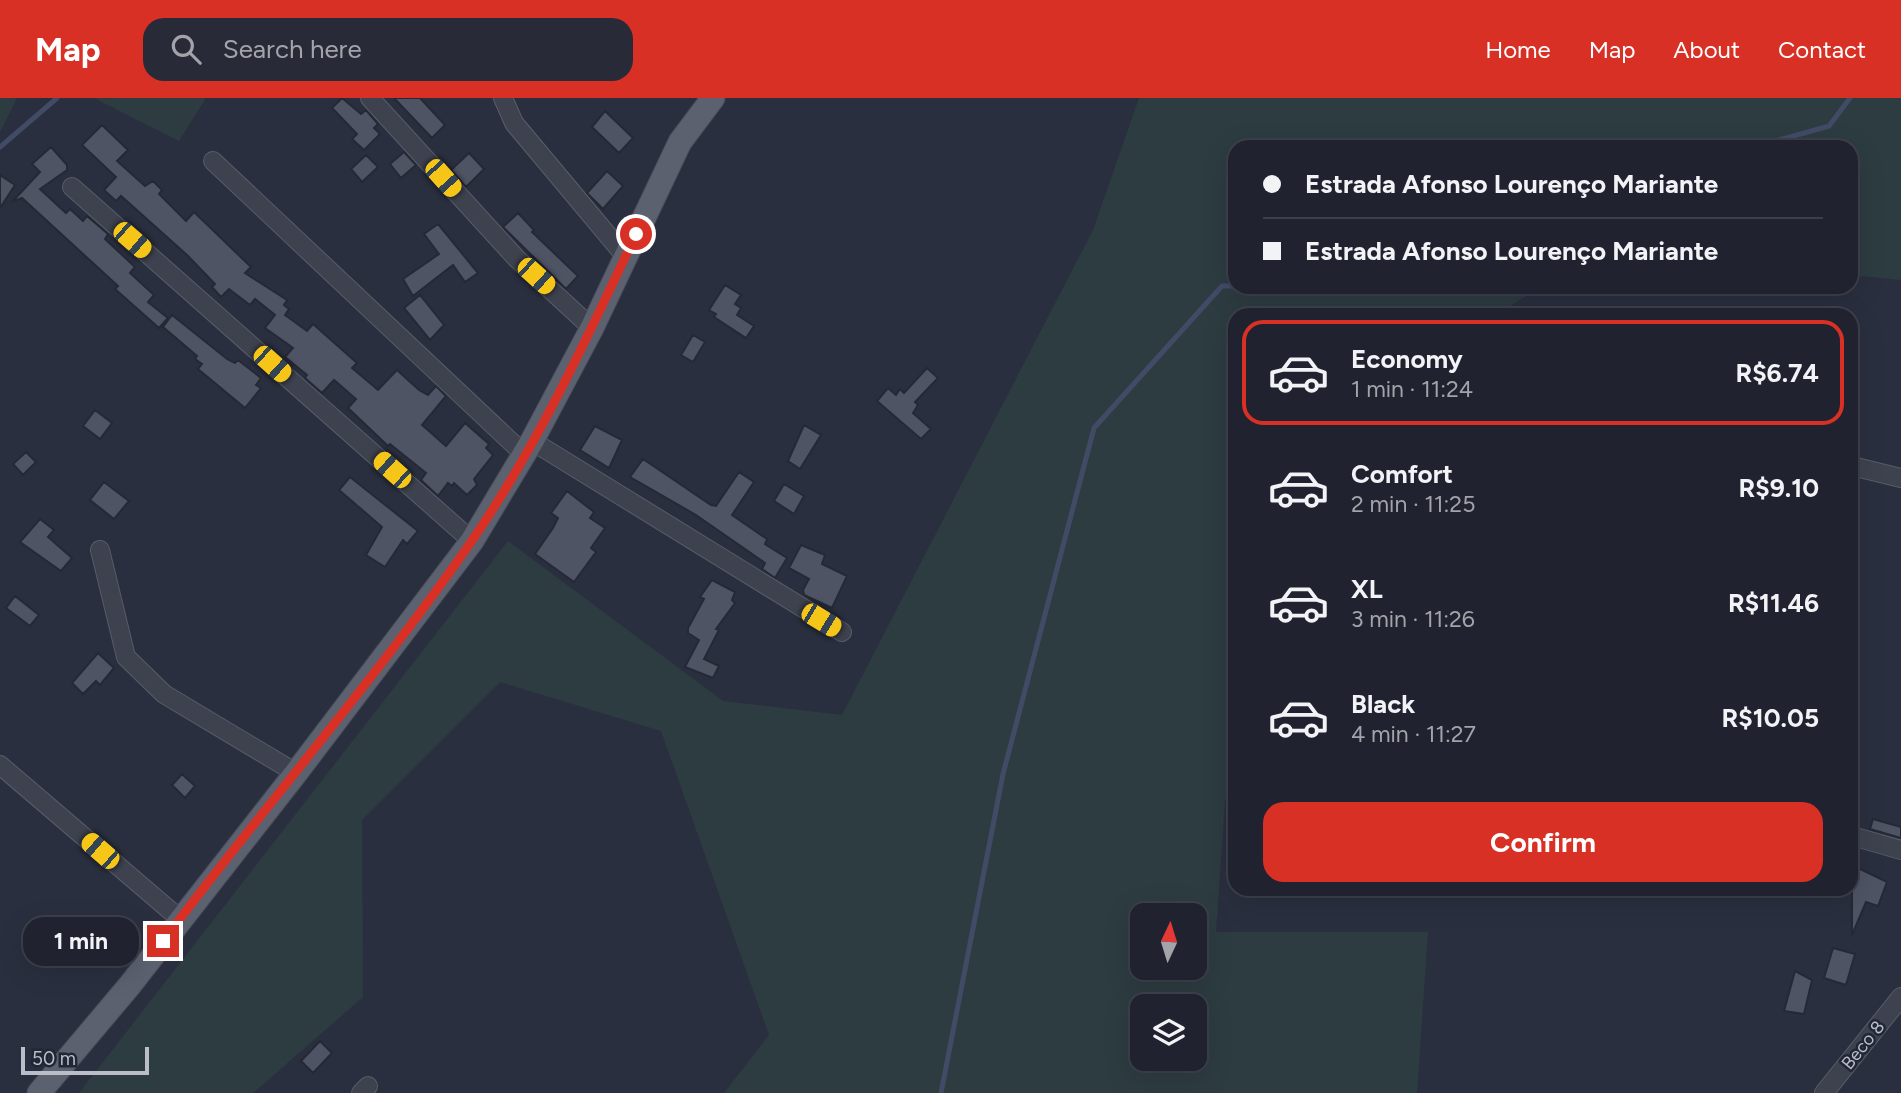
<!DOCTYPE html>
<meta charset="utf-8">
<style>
:root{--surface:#20232f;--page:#282b37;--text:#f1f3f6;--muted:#a2a4aa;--line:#3d404b;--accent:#d93025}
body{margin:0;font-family:Figtree,sans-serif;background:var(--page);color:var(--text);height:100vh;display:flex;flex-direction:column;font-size:26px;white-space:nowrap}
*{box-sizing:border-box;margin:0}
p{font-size:23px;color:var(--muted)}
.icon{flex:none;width:38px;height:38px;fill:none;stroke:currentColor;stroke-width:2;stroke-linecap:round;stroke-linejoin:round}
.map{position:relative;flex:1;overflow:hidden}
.drawer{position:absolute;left:1228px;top:210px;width:630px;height:588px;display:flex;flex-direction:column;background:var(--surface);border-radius:21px;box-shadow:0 7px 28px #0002,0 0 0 2px var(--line)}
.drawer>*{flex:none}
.banner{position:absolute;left:1228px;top:42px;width:630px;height:154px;border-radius:21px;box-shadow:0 7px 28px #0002,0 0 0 2px var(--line);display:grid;align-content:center;height:154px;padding:0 35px;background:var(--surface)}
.needle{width:46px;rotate:4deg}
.controls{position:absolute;left:1130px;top:805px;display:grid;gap:14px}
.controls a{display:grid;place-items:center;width:77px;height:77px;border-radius:14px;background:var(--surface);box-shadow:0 7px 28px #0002,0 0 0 2px var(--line);font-size:35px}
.scale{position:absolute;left:21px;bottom:18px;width:128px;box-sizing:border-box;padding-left:7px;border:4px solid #bbbec9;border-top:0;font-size:19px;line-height:24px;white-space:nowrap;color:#bbbec9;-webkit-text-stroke:5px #222735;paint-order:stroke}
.end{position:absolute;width:32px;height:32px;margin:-16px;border:9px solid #d93025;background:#fff;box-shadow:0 0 0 4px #fff}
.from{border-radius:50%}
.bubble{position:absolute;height:49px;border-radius:21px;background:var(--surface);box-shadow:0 7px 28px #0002,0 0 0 2px var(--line);font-size:23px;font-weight:700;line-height:49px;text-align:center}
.car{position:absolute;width:21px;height:42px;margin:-21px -10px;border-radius:9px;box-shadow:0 0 5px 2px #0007;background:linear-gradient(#f5c518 24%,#345 0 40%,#f5c518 0 76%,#345 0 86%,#f5c518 0)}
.banner b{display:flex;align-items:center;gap:24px;height:66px;font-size:26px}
.banner b+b{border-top:2px solid var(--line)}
.banner i{width:18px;height:18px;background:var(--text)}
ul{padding:12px 0 0;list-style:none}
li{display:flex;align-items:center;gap:21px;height:105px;margin:0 14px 10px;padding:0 21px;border:4px solid transparent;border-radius:21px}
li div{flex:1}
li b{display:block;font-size:26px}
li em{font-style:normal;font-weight:700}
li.current{border-color:var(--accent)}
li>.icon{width:63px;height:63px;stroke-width:1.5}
.cta{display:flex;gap:14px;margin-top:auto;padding:14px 35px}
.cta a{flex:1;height:80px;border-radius:21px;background:var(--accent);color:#fff;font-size:28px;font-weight:700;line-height:80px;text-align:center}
header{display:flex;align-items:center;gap:42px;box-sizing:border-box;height:98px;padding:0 35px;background:var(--accent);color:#fff}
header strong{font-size:33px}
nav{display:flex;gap:38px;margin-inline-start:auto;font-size:24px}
.search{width:490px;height:63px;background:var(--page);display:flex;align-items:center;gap:18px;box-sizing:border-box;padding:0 24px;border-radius:21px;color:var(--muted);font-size:26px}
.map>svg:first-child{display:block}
</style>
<header>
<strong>Map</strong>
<div class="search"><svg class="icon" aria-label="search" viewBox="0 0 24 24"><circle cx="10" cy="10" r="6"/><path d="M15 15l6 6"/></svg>Search here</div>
<nav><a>Home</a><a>Map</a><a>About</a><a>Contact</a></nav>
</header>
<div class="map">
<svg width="1901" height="995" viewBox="0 0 1901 995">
<rect width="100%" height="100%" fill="#2a2f3f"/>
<path fill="#2d3c41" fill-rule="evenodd" d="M 0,0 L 17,0 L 0,34 Z
M 94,0 L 206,0 L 179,43 Z
M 1139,0 L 1901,0 L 1901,182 L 1852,177 L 1852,49 L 1236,49 L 1236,189 L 1541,189 L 1496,217 L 1236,217 L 1236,701 L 1225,702 L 1216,834 L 1428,834 L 1417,995 L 724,995 L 769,937 L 661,633 L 500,584 L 362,722 L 363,899 L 253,995 L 79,995 L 508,443 L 723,603 L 842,617 L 1093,132 ZM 1143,817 L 1195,817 L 1195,870 L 1143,870 ZM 1143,908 L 1195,908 L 1195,961 L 1143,961 Z"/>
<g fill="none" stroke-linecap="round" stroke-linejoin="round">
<path stroke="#424b66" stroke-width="5" d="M 0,49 L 57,0
M 1754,49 L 1829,28 L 1850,0
M 941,995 L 1003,676 L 1094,330 L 1222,188 L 1236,188"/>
</g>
<path fill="#4f5465" stroke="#252936" stroke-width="2" d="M 342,0 L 361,16 L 366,12 L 378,26 L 374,30 L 380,36 L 364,52 L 352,41 L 357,36 L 332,10 Z
M 394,0 L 420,0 L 445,27 L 432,40 Z
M 605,13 L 633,40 L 619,55 L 592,29 Z
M 102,27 L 128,52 L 117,63 L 145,88 L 153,83 L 162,92 L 159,96 L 186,123 L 194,114 L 251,169 L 245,175 L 287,202 L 284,207 L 289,211 L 285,217 L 307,233 L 313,226 L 357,265 L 352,270 L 378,292 L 397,272 L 419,292 L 428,297 L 436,288 L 446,298 L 422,327 L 446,348 L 465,325 L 489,346 L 486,350 L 493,357 L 474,381 L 477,387 L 467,397 L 454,385 L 452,388 L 448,385 L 438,398 L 421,382 L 426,375 L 390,346 L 388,348 L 348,310 L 356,301 L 334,282 L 322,295 L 305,280 L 307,277 L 285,259 L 293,250 L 265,230 L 275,217 L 255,201 L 250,207 L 229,191 L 221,199 L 212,189 L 215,186 L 187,157 L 121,98 L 116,103 L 104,92 L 116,79 L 82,47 Z
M 51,49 L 67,67 L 67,72 L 40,91 L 66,115 L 70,111 L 83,123 L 87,118 L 108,136 L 105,141 L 135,169 L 130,175 L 154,197 L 148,204 L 168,220 L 159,230 L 115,191 L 118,188 L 22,100 L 12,104 L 40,74 L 32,66 Z
M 404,54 L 416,67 L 401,80 L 390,66 Z
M 469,55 L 484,71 L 466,89 L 451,72 Z
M 366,57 L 378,69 L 362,84 L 351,71 Z
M 607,73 L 623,88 L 603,111 L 587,95 Z
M 0,77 L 15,87 L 0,110 Z
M 518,115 L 534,132 L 532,134 L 578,178 L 566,191 L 503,129 Z
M 438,126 L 478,175 L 465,184 L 453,167 L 413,198 L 403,181 L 439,156 L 424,136 Z
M 725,187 L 741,197 L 735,206 L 741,210 L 737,217 L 754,228 L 746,240 L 714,219 L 716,216 L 709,212 Z
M 420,197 L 444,227 L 430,242 L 404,210 Z
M 172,217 L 227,261 L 235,265 L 238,262 L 261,280 L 256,287 L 261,290 L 245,310 L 198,271 L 202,266 L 195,261 L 197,258 L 163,229 Z
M 693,237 L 705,244 L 693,264 L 681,257 Z
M 927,270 L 938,280 L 915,304 L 918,307 L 913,315 L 931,331 L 921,341 L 877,303 L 888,290 L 896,297 L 900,291 L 904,295 Z
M 95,312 L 112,325 L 100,341 L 83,328 Z
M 804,327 L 821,337 L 800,371 L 788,363 Z
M 595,328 L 622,342 L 609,370 L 580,352 Z
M 26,354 L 36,364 L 23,377 L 13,366 Z
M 643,361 L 711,407 L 716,408 L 739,374 L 754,384 L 732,417 L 767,441 L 765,446 L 787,460 L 775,480 L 762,471 L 765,465 L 696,417 L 630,379 Z
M 350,379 L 418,433 L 407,446 L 403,442 L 385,469 L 366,457 L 382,429 L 339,392 Z
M 104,384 L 129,403 L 114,421 L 90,402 Z
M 784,386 L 804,398 L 794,416 L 774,403 Z
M 567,393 L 594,414 L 590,420 L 605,430 L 591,450 L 596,454 L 574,484 L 535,456 L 553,430 L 558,420 L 551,415 Z
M 40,421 L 54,432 L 48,439 L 72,460 L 61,473 L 20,444 Z
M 801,447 L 825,457 L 822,466 L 847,478 L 832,510 L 804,497 L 803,492 L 809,481 L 789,470 Z
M 712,482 L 735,494 L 732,502 L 735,505 L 716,531 L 719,532 L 704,561 L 719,568 L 713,580 L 685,569 L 699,542 L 688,535 L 688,530 L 704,501 L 700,499 Z
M 15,498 L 39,517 L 30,528 L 6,510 Z
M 98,555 L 114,570 L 100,587 L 96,583 L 83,596 L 72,585 Z
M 182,676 L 195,688 L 185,700 L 172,687 Z
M 1873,721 L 1901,729 L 1901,740 L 1870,731 Z
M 1852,767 L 1887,784 L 1878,808 L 1866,804 L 1852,837 Z
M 1833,850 L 1855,856 L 1846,887 L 1824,880 Z
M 1795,873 L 1812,882 L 1804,916 L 1784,913 Z
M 320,943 L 332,955 L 313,975 L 301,963 Z"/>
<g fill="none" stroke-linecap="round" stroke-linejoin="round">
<g stroke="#595d69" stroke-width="20">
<path id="minor" d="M 370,0 L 517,161 L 592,230
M 503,0 L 514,25 L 626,159
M 213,63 L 524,356
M 72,89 L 472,443
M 532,343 L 842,534
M 1852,368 L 1901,380
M 100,452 L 126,559 L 164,596 L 296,675
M 0,667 L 180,821
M 1852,738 L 1901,752
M 361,995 L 368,988
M 1824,995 L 1901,899"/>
</g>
<g stroke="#484b58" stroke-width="25">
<path id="major" d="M 39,995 L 130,887 L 296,675 L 472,443 L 532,343 L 592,230 L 680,44 L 713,0"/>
</g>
<use href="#minor" stroke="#3e424f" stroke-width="18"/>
<use href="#major" stroke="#5c616f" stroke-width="23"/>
</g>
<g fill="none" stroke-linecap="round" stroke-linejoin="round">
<path stroke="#d93025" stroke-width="9" d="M 163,843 C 264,709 375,582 471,444 C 537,349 587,240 636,136"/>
</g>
<g text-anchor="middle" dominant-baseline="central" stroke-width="5" stroke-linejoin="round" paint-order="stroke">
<g font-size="18" fill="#bbbec9" stroke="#222735">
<text transform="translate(1863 947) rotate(-51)">Beco 8</text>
</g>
</g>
</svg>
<div class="controls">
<a><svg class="needle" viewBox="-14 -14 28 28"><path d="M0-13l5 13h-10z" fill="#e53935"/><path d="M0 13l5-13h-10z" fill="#a2a4aa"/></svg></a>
<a><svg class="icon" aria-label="layers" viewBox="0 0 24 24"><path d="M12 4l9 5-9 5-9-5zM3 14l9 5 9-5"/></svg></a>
</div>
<div class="scale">50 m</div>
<i class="end from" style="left:636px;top:136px"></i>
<i class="end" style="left:163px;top:843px"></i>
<div class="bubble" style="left:23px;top:819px;width:116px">1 min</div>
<i class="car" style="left:443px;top:80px;rotate:138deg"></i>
<i class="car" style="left:132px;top:142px;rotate:131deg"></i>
<i class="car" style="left:536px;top:178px;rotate:132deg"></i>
<i class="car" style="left:272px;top:266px;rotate:132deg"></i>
<i class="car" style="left:392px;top:372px;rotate:312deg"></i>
<i class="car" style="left:821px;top:522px;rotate:121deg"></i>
<i class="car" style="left:100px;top:753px;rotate:311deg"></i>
<div class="banner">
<b><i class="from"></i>Estrada Afonso Lourenço Mariante</b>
<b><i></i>Estrada Afonso Lourenço Mariante</b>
</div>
<section class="drawer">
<ul>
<li class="current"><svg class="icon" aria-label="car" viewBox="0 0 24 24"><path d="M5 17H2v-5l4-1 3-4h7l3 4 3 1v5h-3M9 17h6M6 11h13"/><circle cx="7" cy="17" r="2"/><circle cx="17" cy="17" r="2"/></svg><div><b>Economy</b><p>1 min · 11:24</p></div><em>R$6.74</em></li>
<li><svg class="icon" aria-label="car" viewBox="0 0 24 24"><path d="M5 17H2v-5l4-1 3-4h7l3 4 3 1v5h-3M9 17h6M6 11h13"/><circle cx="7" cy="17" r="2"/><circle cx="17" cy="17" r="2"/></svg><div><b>Comfort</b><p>2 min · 11:25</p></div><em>R$9.10</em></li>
<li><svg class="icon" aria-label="car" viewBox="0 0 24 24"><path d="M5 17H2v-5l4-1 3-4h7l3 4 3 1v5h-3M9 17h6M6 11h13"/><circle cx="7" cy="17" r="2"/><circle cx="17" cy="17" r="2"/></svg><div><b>XL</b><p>3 min · 11:26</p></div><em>R$11.46</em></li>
<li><svg class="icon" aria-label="car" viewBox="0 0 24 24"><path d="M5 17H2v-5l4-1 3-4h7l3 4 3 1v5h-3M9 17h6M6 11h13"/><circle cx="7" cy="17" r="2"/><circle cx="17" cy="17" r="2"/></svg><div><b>Black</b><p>4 min · 11:27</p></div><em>R$10.05</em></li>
</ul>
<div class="cta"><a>Confirm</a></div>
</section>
</div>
